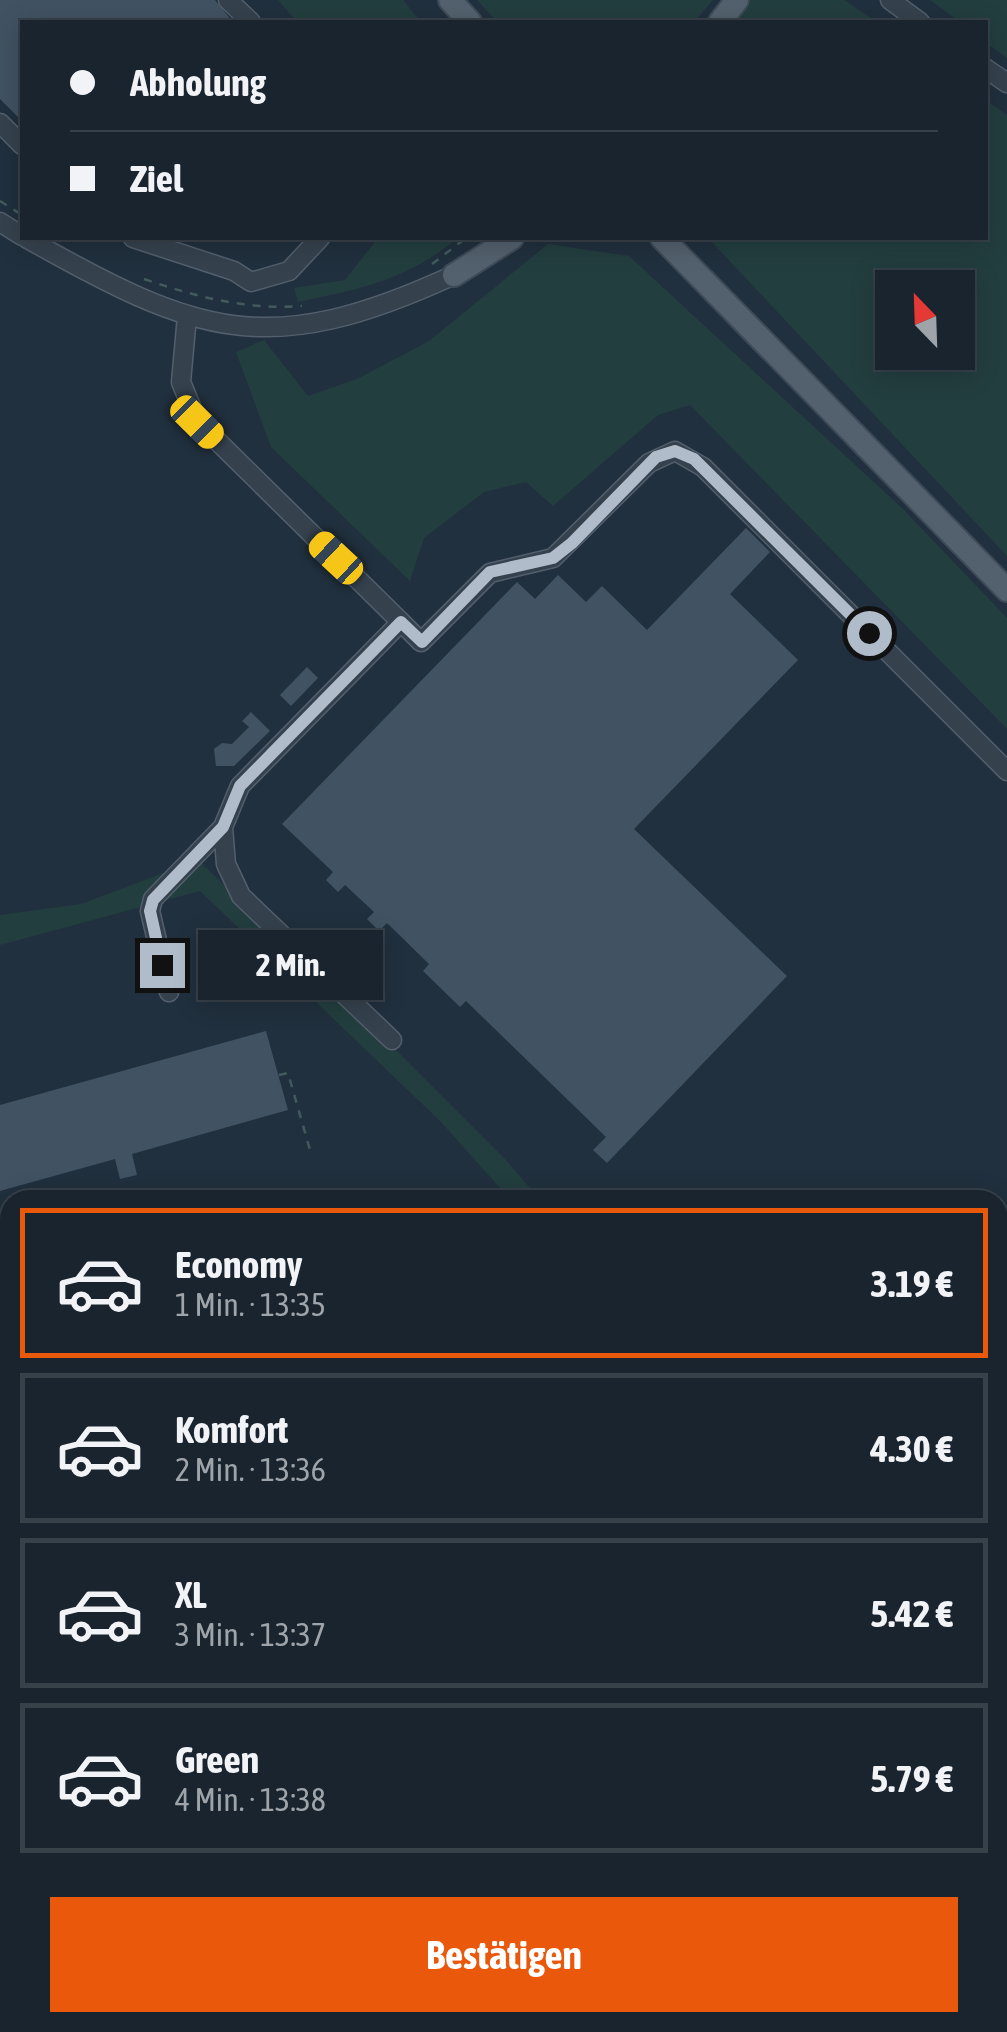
<!DOCTYPE html>
<html lang="de">
<meta charset="utf-8">
<style>
:root{--surface:#19242e;--page:#222c36;--text:#f1f3f6;--muted:#9fa4aa;--line:#37414a;--accent:#ea580c}
body{margin:0;font-family:"Asap Condensed",sans-serif;background:var(--page);color:var(--text);height:100vh;display:flex;flex-direction:column;font-size:38px;white-space:nowrap}
*{box-sizing:border-box;margin:0}
p{font-size:32px;color:var(--muted)}
.icon{flex:none;width:55px;height:55px;fill:none;stroke:currentColor;stroke-width:2;stroke-linecap:round;stroke-linejoin:round}
.map{position:relative;flex:1;overflow:hidden}
.side{position:absolute;left:0px;top:1190px;width:1008px;height:842px;display:flex;flex-direction:column;background:var(--surface);border-radius:30px 30px 0 0;box-shadow:0 5px 25px #0003,0 0 0 2px var(--line)}
.side>*{flex:none}
.banner{position:absolute;left:20px;top:20px;width:968px;height:220px;border-radius:0px;box-shadow:0 5px 25px #0003,0 0 0 2px var(--line);display:grid;align-content:center;height:220px;padding:0 50px;background:var(--surface)}
.needle{width:65px;rotate:337deg}
.buttons{position:absolute;left:875px;top:270px;display:grid;gap:20px}
.buttons a{display:grid;place-items:center;width:100px;height:100px;border-radius:0px;background:var(--surface);box-shadow:0 5px 25px #0003,0 0 0 2px var(--line);font-size:50px}
.end{position:absolute;width:45px;height:45px;margin:-22px;border:12px solid #b0bcc9;background:#111;box-shadow:0 0 0 5px #111}
.from{border-radius:50%}
.bubble{position:absolute;height:70px;border-radius:0px;background:var(--surface);box-shadow:0 5px 25px #0003,0 0 0 2px var(--line);font-size:32px;font-weight:700;line-height:70px;text-align:center}
.car{position:absolute;width:30px;height:60px;margin:-30px -15px;border-radius:12px;box-shadow:0 0 8px 2px #0007;background:linear-gradient(#f5c518 24%,#345 0 40%,#f5c518 0 76%,#345 0 86%,#f5c518 0)}
.banner b{display:flex;align-items:center;gap:35px;height:95px;font-size:38px}
.banner b+b{border-top:2px solid var(--line)}
.banner i{width:25px;height:25px;background:var(--text)}
ul{padding:18px 0 0;list-style:none}
li{display:flex;align-items:center;gap:30px;height:150px;margin:0 20px 15px;padding:0 30px;border:5px solid var(--line);border-radius:0px}
li div{flex:1}
li b{display:block;font-size:38px}
li em{font-style:normal;font-weight:700}
li.current{border-color:var(--accent)}
li>.icon{width:90px;height:90px;stroke-width:1.5}
.primary-button{display:flex;gap:20px;margin-top:auto;padding:20px 50px}
.primary-button a{flex:1;height:115px;border-radius:0px;background:var(--accent);color:#fff;font-size:40px;font-weight:700;line-height:115px;text-align:center}
.map>svg:first-child{display:block}
</style>
<div class="map">
<svg width="1007" height="2032" viewBox="0 0 1007 2032">
<rect width="100%" height="100%" fill="#21303e"/>
<path fill="#233e3f" fill-rule="evenodd" d="M 278,0 L 403,0 L 421,22 L 297,22 Z
M 477,0 L 713,0 L 694,22 L 497,22 Z
M 751,0 L 844,0 L 877,22 L 733,22 Z
M 930,0 L 1007,0 L 1007,58 L 985,42 L 985,22 L 960,22 Z
M 985,99 L 1007,115 L 1007,556 L 708,238 L 985,238 ZM 892,288 L 958,288 L 958,352 L 892,352 Z
M 378,238 L 458,238 C 405,281 363,288 298,302 L 294,288 L 345,280 Z
M 548,244 L 629,256 L 904,510 L 1007,618 L 1007,729 L 690,405 L 658,415 L 553,506 L 526,482 L 484,492 L 424,538 L 410,581 L 271,447 L 236,352 L 264,340 L 308,396 L 357,379 L 429,341 Z
M 198,860 L 375,1029 L 506,1160 L 540,1200 L 511,1200 L 440,1121 L 200,891 L 0,945 L 0,915 L 81,904 Z
M 1007,1396 L 1007,2032 L 676,2032 L 689,2022 L 998,2022 L 998,1399 Z
M 10,1676 L 10,2022 L 16,2023 L 8,2032 L 0,2032 L 0,1678 Z"/>
<path fill="#415262" d="M 0,0 L 215,0 L 233,22 L 22,22 L 22,121 L 0,99 Z
M 746,528 L 770,552 L 730,594 L 798,660 L 634,829 L 787,976 L 607,1163 L 593,1150 L 606,1137 L 466,1001 L 460,1007 L 423,971 L 429,964 L 387,923 L 379,931 L 367,919 L 374,912 L 345,885 L 338,892 L 326,880 L 333,872 L 282,824 L 517,582 L 535,599 L 558,575 L 586,602 L 602,586 L 647,630 Z
M 307,667 L 318,678 L 291,706 L 280,695 Z
M 251,712 L 270,731 L 234,766 L 216,766 L 214,749 L 222,743 L 232,744 L 249,727 L 242,721 Z
M 266,1031 L 288,1110 L 132,1154 L 137,1175 L 120,1179 L 115,1159 L 0,1191 L 0,1105 Z"/>
<g fill="none" stroke-linecap="round" stroke-linejoin="round">
<g stroke="#535f6c" stroke-width="21">
<path id="minor" d="M 228,0 L 251,22
M 890,0 L 920,22
M 985,68 L 1007,83
M 0,123 L 22,145
M 0,222 L 22,236
M 26,238 C 198,335 267,361 454,275
M 133,238 L 234,271 L 251,282 L 289,271 L 320,238
M 187,316 L 181,382 L 197,421 L 401,622 L 240,786 L 223,827 L 226,864 L 241,896 L 392,1040
M 401,622 L 421,642 L 490,573 L 553,558 L 649,463 L 675,451 L 703,467 L 1007,771
M 169,992 L 150,911 L 153,899 L 223,827"/>
</g>
<g stroke="#3e4b57" stroke-width="26">
<path id="major" d="M 450,0 L 470,22
M 720,22 L 737,0
M 662,238 L 1007,590
M 454,275 L 512,238
M 998,1378 L 1007,1376
M 0,1655 L 10,1652"/>
</g>
<path stroke="#415b5c" stroke-width="2.5" stroke-dasharray="8 8" stroke-linecap="butt" d="M 0,201 L 22,215
M 432,264 L 466,238
M 144,279 C 197,297 246,310 302,306
M 279,1075 L 288,1073 L 310,1150
M 998,1480 L 1007,1480
M 998,1596 L 1007,1596
M 998,1654 L 1007,1654
M 0,1694 L 10,1691
M 998,1731 L 1007,1734
M 998,1792 L 1007,1803
M 0,1812 L 10,1808
M 0,1951 L 10,1939
M 0,2020 L 10,2009
M 306,2022 L 311,2032
M 36,2032 L 46,2022
M 539,2032 L 541,2022"/>
<use href="#minor" stroke="#35424e" stroke-width="18"/>
<use href="#major" stroke="#53616e" stroke-width="22"/>
</g>
<g fill="none" stroke-linecap="round" stroke-linejoin="round">
<path stroke="#b0bcc9" stroke-width="12" d="M 162,965 L 150,911 L 153,900 L 223,827 L 240,786 L 401,622 L 422,642 L 490,572 L 553,558 L 572,543 L 656,457 L 675,451 L 694,459 L 869,633"/>
</g>
</svg>
<div class="buttons">
<a><svg class="needle" viewBox="-14 -14 28 28"><path d="M0-13l5 13h-10z" fill="#e53935"/><path d="M0 13l5-13h-10z" fill="#9fa4aa"/></svg></a>
</div>
<i class="end from" style="left:869px;top:633px"></i>
<i class="end" style="left:162px;top:965px"></i>
<div class="bubble" style="left:198px;top:930px;width:185px">2 Min.</div>
<i class="car" style="left:197px;top:422px;rotate:135deg"></i>
<i class="car" style="left:336px;top:558px;rotate:313deg"></i>
<div class="banner">
<b><i class="from"></i>Abholung</b>
<b><i></i>Ziel</b>
</div>
<section class="side">
<ul>
<li class="current"><svg class="icon" aria-label="car" viewBox="0 0 24 24"><path d="M5 17H2v-5l4-1 3-4h7l3 4 3 1v5h-3M9 17h6M6 11h13"/><circle cx="7" cy="17" r="2"/><circle cx="17" cy="17" r="2"/></svg><div><b>Economy</b><p>1 Min. · 13:35</p></div><em>3.19 €</em></li>
<li><svg class="icon" aria-label="car" viewBox="0 0 24 24"><path d="M5 17H2v-5l4-1 3-4h7l3 4 3 1v5h-3M9 17h6M6 11h13"/><circle cx="7" cy="17" r="2"/><circle cx="17" cy="17" r="2"/></svg><div><b>Komfort</b><p>2 Min. · 13:36</p></div><em>4.30 €</em></li>
<li><svg class="icon" aria-label="car" viewBox="0 0 24 24"><path d="M5 17H2v-5l4-1 3-4h7l3 4 3 1v5h-3M9 17h6M6 11h13"/><circle cx="7" cy="17" r="2"/><circle cx="17" cy="17" r="2"/></svg><div><b>XL</b><p>3 Min. · 13:37</p></div><em>5.42 €</em></li>
<li><svg class="icon" aria-label="car" viewBox="0 0 24 24"><path d="M5 17H2v-5l4-1 3-4h7l3 4 3 1v5h-3M9 17h6M6 11h13"/><circle cx="7" cy="17" r="2"/><circle cx="17" cy="17" r="2"/></svg><div><b>Green</b><p>4 Min. · 13:38</p></div><em>5.79 €</em></li>
</ul>
<div class="primary-button"><a>Bestätigen</a></div>
</section>
</div>
